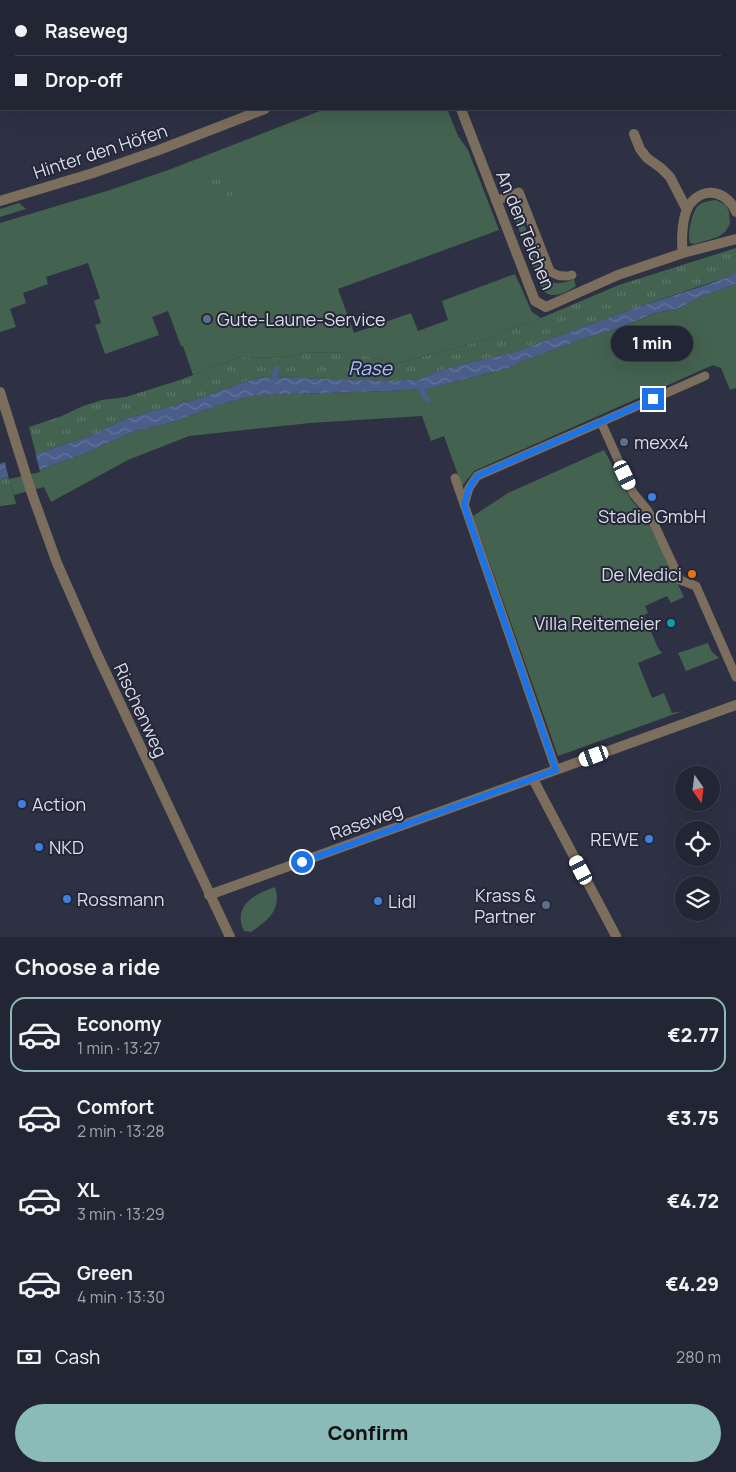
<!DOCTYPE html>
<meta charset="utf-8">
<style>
:root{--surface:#222533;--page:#2a2d3b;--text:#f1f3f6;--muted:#a2a5ac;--line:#3f424e;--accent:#8bbbb9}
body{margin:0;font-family:Manrope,sans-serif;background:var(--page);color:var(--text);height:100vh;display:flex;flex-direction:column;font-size:19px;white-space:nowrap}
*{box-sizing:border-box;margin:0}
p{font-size:16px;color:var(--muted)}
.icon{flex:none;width:28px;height:28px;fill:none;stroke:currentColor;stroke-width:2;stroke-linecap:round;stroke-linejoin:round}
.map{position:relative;height:937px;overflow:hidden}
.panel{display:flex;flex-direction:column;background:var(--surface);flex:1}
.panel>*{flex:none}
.banner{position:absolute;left:0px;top:0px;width:736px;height:110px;box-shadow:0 5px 20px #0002,0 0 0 1px var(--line);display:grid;align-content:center;height:110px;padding:0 15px;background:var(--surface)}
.needle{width:32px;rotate:166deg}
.tools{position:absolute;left:675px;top:766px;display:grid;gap:10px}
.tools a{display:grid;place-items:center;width:45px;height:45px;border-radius:50%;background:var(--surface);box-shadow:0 5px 20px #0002,0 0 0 1px var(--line);font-size:25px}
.end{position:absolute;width:22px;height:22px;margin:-11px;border:6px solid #1a73e8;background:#fff;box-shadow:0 0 0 2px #fff}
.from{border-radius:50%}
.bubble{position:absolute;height:35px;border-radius:18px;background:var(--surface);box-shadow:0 5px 20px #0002,0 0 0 1px var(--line);font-size:16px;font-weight:800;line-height:35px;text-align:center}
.car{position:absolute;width:15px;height:30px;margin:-15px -8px;border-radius:6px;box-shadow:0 0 4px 1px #0007;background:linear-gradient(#fff 24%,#345 0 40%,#fff 0 76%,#345 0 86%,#fff 0)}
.banner b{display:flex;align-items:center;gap:18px;height:48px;font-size:19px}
.banner b+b{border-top:1px solid var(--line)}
.banner i{width:12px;height:12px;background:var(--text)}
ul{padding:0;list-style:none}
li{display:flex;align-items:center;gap:15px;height:75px;margin:0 10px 8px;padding:0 5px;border:2px solid transparent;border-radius:15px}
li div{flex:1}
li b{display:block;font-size:19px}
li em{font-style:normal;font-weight:800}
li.selected{border-color:var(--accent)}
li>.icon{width:45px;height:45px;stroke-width:1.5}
h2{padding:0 15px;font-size:22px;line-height:60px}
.pay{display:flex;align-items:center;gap:12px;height:55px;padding:0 15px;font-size:19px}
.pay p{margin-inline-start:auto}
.button{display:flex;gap:10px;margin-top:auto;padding:10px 15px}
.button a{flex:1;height:58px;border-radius:30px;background:var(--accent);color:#111;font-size:20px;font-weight:800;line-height:58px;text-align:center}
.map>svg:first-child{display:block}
</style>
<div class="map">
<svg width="736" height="937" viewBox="0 0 736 937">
<defs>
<pattern id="park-tufts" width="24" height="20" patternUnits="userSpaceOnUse" patternTransform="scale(1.25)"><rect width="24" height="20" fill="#446250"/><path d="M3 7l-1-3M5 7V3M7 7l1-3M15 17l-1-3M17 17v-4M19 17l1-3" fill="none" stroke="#5e7869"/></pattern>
<pattern id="water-waves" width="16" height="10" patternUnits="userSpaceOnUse" patternTransform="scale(1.25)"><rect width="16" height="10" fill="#4a5e89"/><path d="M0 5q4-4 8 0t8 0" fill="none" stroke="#64749a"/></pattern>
</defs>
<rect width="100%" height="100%" fill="#2e3144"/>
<path fill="#446250" d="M 325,109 L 447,109 L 458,136 L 468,150 L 499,230 L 338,289 L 354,333 L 411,313 L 418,331 L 448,320 L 442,301 L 515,274 L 532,312 L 541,318 L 471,344 L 396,364 L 350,352 L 303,353 L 280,358 L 240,357 L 193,375 L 183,346 L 181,346 L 168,311 L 152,317 L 159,335 L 105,354 L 95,325 L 101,323 L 94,301 L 100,298 L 88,263 L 46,277 L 48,284 L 23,293 L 26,303 L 10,309 L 16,327 L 0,332 L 0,223 L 107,191 L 171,169 Z
M 716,200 L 726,205 L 729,212 L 730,224 L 725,232 L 718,237 L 695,244 L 690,243 C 687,235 692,213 697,207 C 702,201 710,201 716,200 Z
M 19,203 L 26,209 L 0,217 L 0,209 Z
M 516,204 L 546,279 C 555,286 564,283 574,279 L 576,286 C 567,292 553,300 543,291 L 510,207 Z
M 736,284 L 736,388 L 730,390 L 721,368 L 713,365 L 474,471 L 462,486 L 444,436 L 431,441 L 422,416 L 310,423 L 189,436 L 128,460 L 51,502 L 44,487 L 14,495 L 9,477 L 41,469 L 86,453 L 135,431 L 166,424 L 222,404 L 256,395 L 389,391 L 426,389 L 509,368 L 520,362 L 580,340 L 615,329 L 657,313 L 680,308 L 700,297 Z
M 604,450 L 630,498 L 646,518 L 684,597 L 671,603 L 667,596 L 645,606 L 648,613 L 644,615 L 658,648 L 662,653 L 638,663 L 652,698 L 664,693 L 672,713 L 683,711 L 558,756 L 473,516 L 508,493 Z
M 708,643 L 712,652 L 719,658 L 686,671 L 678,653 Z
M 275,887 C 282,910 268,920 251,932 L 244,931 C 232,905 255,894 275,887 Z"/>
<path fill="url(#park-tufts)" d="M 225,171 L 233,195 L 211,202 L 203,179 Z
M 736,248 L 736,272 L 730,276 L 632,309 L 512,353 L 490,358 L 475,361 L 438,371 L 420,379 L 395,381 L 265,377 L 244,382 L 198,399 L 128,418 L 90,436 L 36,454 L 29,427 L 62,416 L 83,406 L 102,400 L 126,397 L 180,380 L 240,357 L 280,358 L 303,353 L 350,352 L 396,364 L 471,344 L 541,318 L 619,285 Z
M 9,477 L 16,504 L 0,506 L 0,479 Z"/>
<path fill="url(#water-waves)" d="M 736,272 L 736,284 L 700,297 L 680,308 L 656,313 L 615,329 L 580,340 L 520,362 L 509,368 L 426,389 L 389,391 L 256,395 L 222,404 L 166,424 L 135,431 L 86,453 L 41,469 L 0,479 L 0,464 L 5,462 L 36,454 L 90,436 L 128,418 L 198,399 L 244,382 L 265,377 L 395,381 L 420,379 L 438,371 L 475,361 L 490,358 L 512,353 L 632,309 L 703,286 L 730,276 Z"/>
<path fill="#2e3144" d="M 35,452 L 40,472 L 9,479 L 4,459 Z"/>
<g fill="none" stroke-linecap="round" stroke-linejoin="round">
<path stroke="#4a5e89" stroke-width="5.5" d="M 272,383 L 277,368
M 419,384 L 427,400"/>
<path stroke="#7c6e5c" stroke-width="9" d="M 496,201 L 519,192 L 550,271 C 557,277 564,277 572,275
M 705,376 L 601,422 L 633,493 L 648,511 L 680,580 L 696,586 L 736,677
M 455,478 L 556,770
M 464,505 L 469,488 L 477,476 L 601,422"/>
<path stroke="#7c6e5c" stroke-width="10" d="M 539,1 L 542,0
M 461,109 L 535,301 L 546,307 L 618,275 L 683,253 L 736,239
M 634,134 L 640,149 L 647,158 L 661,168 L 670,177 L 687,210
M 0,201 L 93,173 L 159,150 L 265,109
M 683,253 C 681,241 682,214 690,204 C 705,185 728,192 736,212
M 0,392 L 32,494 L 57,563 L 97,654 L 230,937
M 533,779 L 616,936
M 209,895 L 736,705"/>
</g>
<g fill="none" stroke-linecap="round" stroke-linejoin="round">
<path stroke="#1a73e8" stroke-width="6" d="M 302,862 L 556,770 L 464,505 L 469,488 L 477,476 L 653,399"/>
</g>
<g fill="#5c6f8a" stroke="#252739" stroke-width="2">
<circle cx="207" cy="319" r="5"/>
<circle cx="624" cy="442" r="5"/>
<circle cx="546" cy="905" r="5"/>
</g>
<g fill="#3f7fe0" stroke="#252739" stroke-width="2">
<circle cx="652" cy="497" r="5"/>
<circle cx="22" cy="804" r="5"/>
<circle cx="649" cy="839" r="5"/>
<circle cx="39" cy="847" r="5"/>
<circle cx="67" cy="899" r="5"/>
<circle cx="378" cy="901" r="5"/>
</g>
<circle fill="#e8710a" stroke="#252739" stroke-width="2" cx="692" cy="574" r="5"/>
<circle fill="#0f9aa8" stroke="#252739" stroke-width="2" cx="671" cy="623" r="5"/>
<g text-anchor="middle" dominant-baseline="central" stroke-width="4" stroke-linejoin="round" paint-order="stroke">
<g font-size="18" fill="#dadce8" stroke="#252739">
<text transform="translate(100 151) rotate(-18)">Hinter den Höfen</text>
<text transform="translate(526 230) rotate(68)">An den Teichen</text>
<text transform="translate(141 710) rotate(65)">Rischenweg</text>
<text transform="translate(366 821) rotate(-20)">Raseweg</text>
</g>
<g font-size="18" fill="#dadce8" stroke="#252739" text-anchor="start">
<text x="217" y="319">Gute-Laune-Service</text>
<text x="634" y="442">mexx4</text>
<text x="652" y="516" text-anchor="middle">Stadie GmbH</text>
<text x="682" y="574" text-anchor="end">De Medici</text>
<text x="661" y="623" text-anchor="end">Villa Reitemeier</text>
<text x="32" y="804">Action</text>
<text x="639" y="839" text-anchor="end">REWE</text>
<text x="49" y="847">NKD</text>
<text x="536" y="895" text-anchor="end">Krass &amp;<tspan x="536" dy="21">Partner</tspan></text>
<text x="77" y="899">Rossmann</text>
<text x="388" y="901">Lidl</text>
</g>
<g font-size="19" font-style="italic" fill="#a7c1f8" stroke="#252739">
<text x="370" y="368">Rase</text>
</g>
</g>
</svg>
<div class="tools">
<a><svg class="needle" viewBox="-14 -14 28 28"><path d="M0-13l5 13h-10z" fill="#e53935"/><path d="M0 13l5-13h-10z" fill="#a2a5ac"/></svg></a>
<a><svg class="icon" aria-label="locate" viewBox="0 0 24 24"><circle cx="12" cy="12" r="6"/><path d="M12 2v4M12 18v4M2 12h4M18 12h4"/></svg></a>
<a><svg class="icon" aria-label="layers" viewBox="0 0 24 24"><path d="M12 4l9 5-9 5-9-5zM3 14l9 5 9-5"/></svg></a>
</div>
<i class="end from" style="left:302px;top:862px"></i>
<i class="end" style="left:653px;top:399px"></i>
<div class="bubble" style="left:611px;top:326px;width:82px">1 min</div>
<i class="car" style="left:625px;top:475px;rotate:155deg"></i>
<i class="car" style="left:594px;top:756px;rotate:250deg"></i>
<i class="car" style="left:581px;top:870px;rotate:332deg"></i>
<div class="banner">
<b><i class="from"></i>Raseweg</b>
<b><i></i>Drop-off</b>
</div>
</div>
<section class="panel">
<h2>Choose a ride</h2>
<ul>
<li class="selected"><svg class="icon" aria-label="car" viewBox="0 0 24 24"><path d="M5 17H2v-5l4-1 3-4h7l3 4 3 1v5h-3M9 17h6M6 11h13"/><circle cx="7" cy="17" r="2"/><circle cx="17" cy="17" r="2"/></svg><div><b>Economy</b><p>1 min · 13:27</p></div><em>€2.77</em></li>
<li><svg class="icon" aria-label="car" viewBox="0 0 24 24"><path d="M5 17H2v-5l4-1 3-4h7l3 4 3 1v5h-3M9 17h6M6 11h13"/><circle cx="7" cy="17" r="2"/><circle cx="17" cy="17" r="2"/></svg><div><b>Comfort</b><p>2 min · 13:28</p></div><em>€3.75</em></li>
<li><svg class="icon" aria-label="car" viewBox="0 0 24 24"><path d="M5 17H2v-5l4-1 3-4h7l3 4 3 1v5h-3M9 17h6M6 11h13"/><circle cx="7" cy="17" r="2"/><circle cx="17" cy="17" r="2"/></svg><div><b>XL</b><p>3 min · 13:29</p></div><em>€4.72</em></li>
<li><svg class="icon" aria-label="car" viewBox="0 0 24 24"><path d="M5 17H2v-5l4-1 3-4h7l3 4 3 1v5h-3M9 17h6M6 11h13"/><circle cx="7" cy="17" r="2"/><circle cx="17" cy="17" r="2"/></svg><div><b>Green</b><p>4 min · 13:30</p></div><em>€4.29</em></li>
</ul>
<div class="pay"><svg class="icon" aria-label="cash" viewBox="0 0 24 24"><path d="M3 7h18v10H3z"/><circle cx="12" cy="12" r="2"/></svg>Cash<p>280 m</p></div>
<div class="button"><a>Confirm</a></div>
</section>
